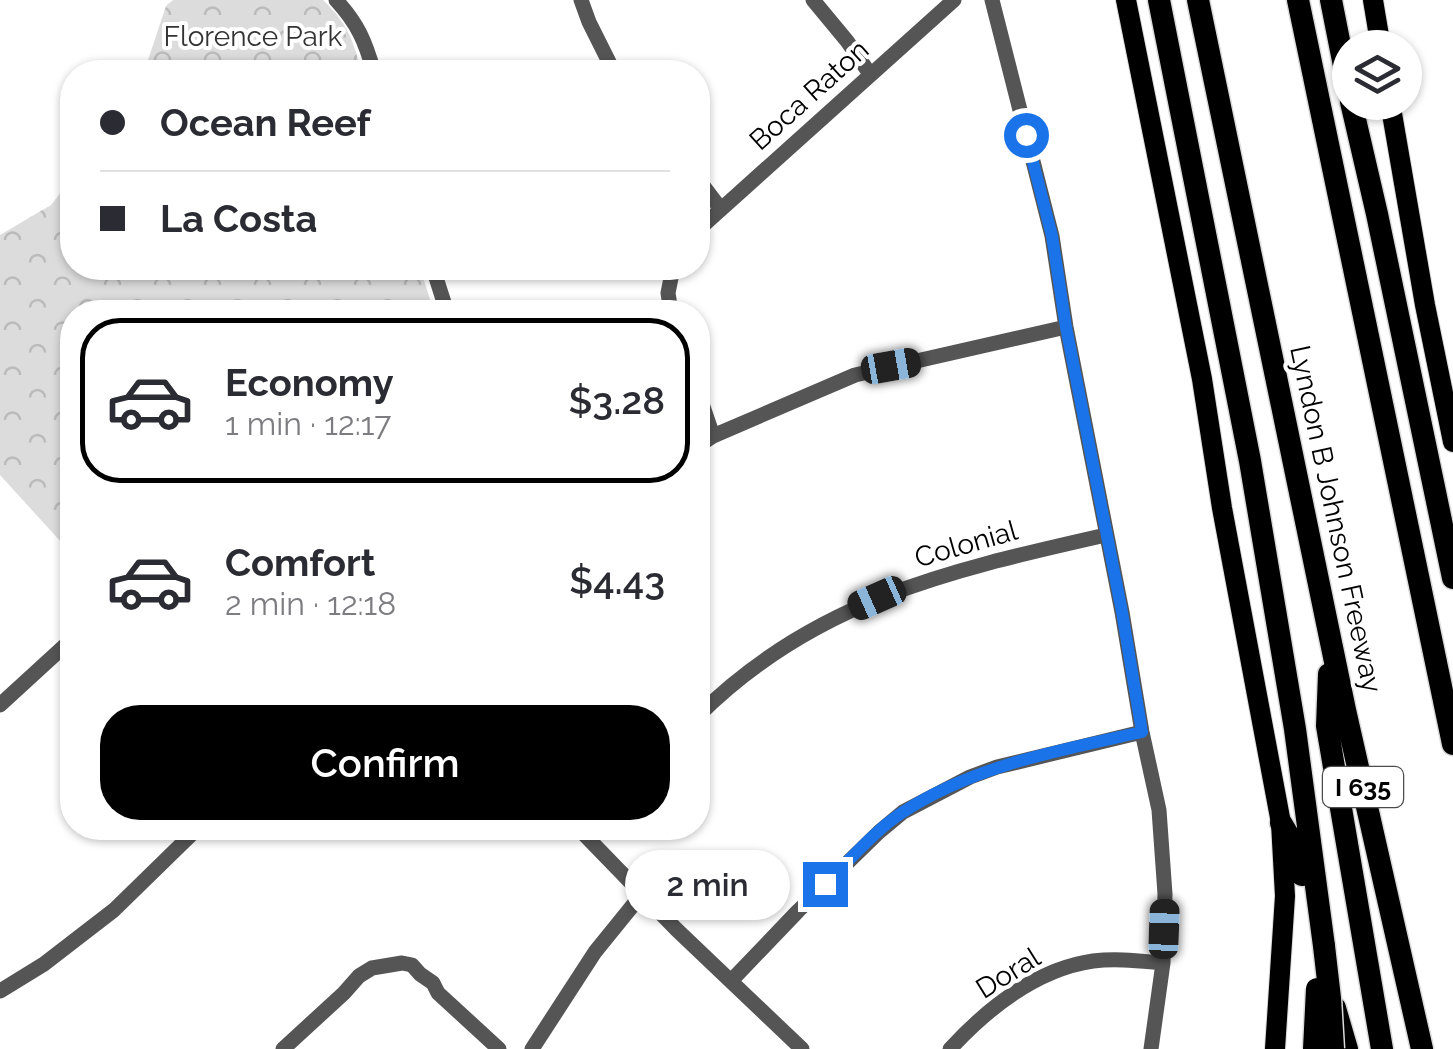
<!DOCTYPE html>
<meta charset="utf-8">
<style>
:root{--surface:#fff;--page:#f7f7f7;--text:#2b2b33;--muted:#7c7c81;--line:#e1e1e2;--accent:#000}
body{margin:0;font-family:Raleway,sans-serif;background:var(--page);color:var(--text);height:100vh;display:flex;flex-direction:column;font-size:38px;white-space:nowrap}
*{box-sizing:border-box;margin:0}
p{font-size:32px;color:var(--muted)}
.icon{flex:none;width:55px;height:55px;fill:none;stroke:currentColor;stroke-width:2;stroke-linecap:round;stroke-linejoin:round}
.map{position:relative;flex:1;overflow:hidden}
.details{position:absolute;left:60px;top:300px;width:650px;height:540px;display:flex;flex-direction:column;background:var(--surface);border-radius:40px;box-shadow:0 2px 8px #0004}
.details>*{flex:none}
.banner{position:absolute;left:60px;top:60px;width:650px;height:220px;border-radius:40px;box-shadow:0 2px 8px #0004;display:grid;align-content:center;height:220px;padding:0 40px;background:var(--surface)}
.buttons{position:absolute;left:1332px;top:30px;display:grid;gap:20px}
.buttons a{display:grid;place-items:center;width:90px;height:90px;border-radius:50%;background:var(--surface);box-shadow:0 2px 8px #0004;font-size:50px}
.end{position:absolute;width:45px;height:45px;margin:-22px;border:12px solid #1a73e8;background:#fff;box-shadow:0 0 0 5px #fff}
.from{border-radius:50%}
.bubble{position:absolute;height:70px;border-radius:35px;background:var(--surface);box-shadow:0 2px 8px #0004;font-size:32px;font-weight:600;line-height:70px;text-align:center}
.car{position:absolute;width:30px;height:60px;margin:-30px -15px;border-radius:12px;box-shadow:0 0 8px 2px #0007;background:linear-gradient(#222 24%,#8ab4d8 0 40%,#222 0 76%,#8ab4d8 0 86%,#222 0)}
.banner b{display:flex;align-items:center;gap:35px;height:95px;font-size:38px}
.banner b+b{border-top:2px solid var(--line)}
.banner i{width:25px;height:25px;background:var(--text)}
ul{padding:18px 0 0;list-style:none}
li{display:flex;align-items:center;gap:30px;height:165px;margin:0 20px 15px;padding:0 20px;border:5px solid transparent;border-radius:40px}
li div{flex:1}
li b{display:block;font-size:38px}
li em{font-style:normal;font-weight:600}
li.on{border-color:var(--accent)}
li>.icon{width:90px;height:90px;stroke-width:1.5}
.cta{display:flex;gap:20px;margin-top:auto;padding:20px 40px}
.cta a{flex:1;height:115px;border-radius:40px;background:var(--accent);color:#fff;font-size:40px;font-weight:600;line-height:115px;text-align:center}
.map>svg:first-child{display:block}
</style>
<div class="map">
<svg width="1453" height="1049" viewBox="0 0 1453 1049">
<defs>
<pattern id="park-crowns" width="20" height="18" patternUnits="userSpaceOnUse" patternTransform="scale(2.5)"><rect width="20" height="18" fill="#dcdcdc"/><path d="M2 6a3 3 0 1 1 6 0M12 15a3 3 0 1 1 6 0" fill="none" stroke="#bbb"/></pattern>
</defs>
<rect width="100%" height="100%" fill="#fff"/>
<path fill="url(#park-crowns)" d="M 173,0 L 323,0 C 349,25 352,39 362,72 L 144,72 L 166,6 Z
M 72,178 L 72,268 L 420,268 L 434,312 L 72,312 L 72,554 L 0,475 L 0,235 L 51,205 Z"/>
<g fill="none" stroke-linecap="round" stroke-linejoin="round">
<g stroke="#dbdbdb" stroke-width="22">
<path id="major" d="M 1126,0 L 1202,379 L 1222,508 L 1281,823 L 1285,896 L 1275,1049
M 1373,0 L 1381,48
M 1390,102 L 1425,305 L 1453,442"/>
</g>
<g stroke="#dbdbdb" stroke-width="25">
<path id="highway" d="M 1159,0 L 1250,461 L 1295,729 L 1324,946
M 1198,0 L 1345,710 L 1422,1049
M 1298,0 L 1453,744
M 1331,0 L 1350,96
M 1351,102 L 1377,214 L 1453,578
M 1329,674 L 1327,726 L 1382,1049
M 1281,823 L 1296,848 L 1302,875
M 1335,1008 L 1347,1049"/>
</g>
<path stroke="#555" stroke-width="15" d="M 336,0 C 358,24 365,41 374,72
M 581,0 L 589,22 L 614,72
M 813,0 L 847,41 L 870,74
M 992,0 L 1052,236 L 1066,327 L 1122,612 L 1142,732 L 1159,810 L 1165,894 L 1163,963 L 1151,1049
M 698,179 L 720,208
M 698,230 L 954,0
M 433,268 L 447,312
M 671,312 L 668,293 L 673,268
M 698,392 L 713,436
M 698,446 L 713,436 L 855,375 L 1066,327
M 0,705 L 72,639
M 698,716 C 814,600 952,570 1106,535
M 578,828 L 676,929 L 802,1049
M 731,981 L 798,911 L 879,832 L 903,812 L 970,777 L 997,767 L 1142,732
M 0,991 L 44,964 L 114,910 L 198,828
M 283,1049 L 344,993 L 359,976 L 372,968 L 402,963 L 412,965 L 420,974 L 433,983 L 438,993 L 499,1049
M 532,1049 L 595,952 L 642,894
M 950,1049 C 988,1008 1037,969 1093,961 C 1117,958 1140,961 1163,963"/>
<use href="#major" stroke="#000" stroke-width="20"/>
<use href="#highway" stroke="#000" stroke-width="22"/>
<g stroke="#dbdbdb" stroke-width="25" stroke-linecap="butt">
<path id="highway-bridge" d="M 1324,946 L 1330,998 L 1333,1049
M 1314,1049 L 1317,989"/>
</g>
<use href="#highway-bridge" stroke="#000" stroke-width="22"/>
</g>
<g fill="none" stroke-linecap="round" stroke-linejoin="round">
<path stroke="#1a73e8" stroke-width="12" d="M 825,884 C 850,860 874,831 903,812 C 975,765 1061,750 1142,732 L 1122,612 L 1066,327 L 1052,236 L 1026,135"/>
</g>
<g text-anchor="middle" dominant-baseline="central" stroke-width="8" stroke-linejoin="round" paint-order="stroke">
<rect fill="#fff" stroke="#4c4c4c" stroke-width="2.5" x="1323" y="767" width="80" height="40" rx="8"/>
<g font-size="25" font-weight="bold" fill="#000">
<text x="1363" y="787">I 635</text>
</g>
<g font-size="28" fill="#333" stroke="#fff">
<text x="253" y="36">Florence Park</text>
</g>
<g font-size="28" fill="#000" stroke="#fff">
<text transform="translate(809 95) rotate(-42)">Boca Raton</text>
<text transform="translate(1336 519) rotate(78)">Lyndon B Johnson Freeway</text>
<text transform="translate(966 544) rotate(-16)">Colonial</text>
<text transform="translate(1008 973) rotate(-32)">Doral</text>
</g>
</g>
</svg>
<div class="buttons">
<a><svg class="icon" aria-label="layers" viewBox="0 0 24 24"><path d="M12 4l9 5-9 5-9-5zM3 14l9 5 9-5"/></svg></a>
</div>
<i class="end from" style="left:1026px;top:135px"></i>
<i class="end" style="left:825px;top:884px"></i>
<div class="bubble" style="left:625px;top:850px;width:165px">2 min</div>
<i class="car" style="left:891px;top:366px;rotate:80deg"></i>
<i class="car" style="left:877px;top:598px;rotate:246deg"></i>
<i class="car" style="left:1164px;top:929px;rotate:2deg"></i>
<div class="banner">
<b><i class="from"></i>Ocean Reef</b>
<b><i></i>La Costa</b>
</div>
<section class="details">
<ul>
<li class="on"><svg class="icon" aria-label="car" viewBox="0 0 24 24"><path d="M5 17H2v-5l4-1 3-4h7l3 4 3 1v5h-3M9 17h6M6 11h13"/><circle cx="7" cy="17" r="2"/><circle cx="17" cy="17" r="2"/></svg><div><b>Economy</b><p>1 min · 12:17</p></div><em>$3.28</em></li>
<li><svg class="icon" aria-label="car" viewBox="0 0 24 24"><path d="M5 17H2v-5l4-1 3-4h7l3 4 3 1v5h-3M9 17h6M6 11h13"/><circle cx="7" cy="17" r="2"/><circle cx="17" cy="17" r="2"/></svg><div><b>Comfort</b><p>2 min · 12:18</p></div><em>$4.43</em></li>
</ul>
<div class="cta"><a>Confirm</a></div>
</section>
</div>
